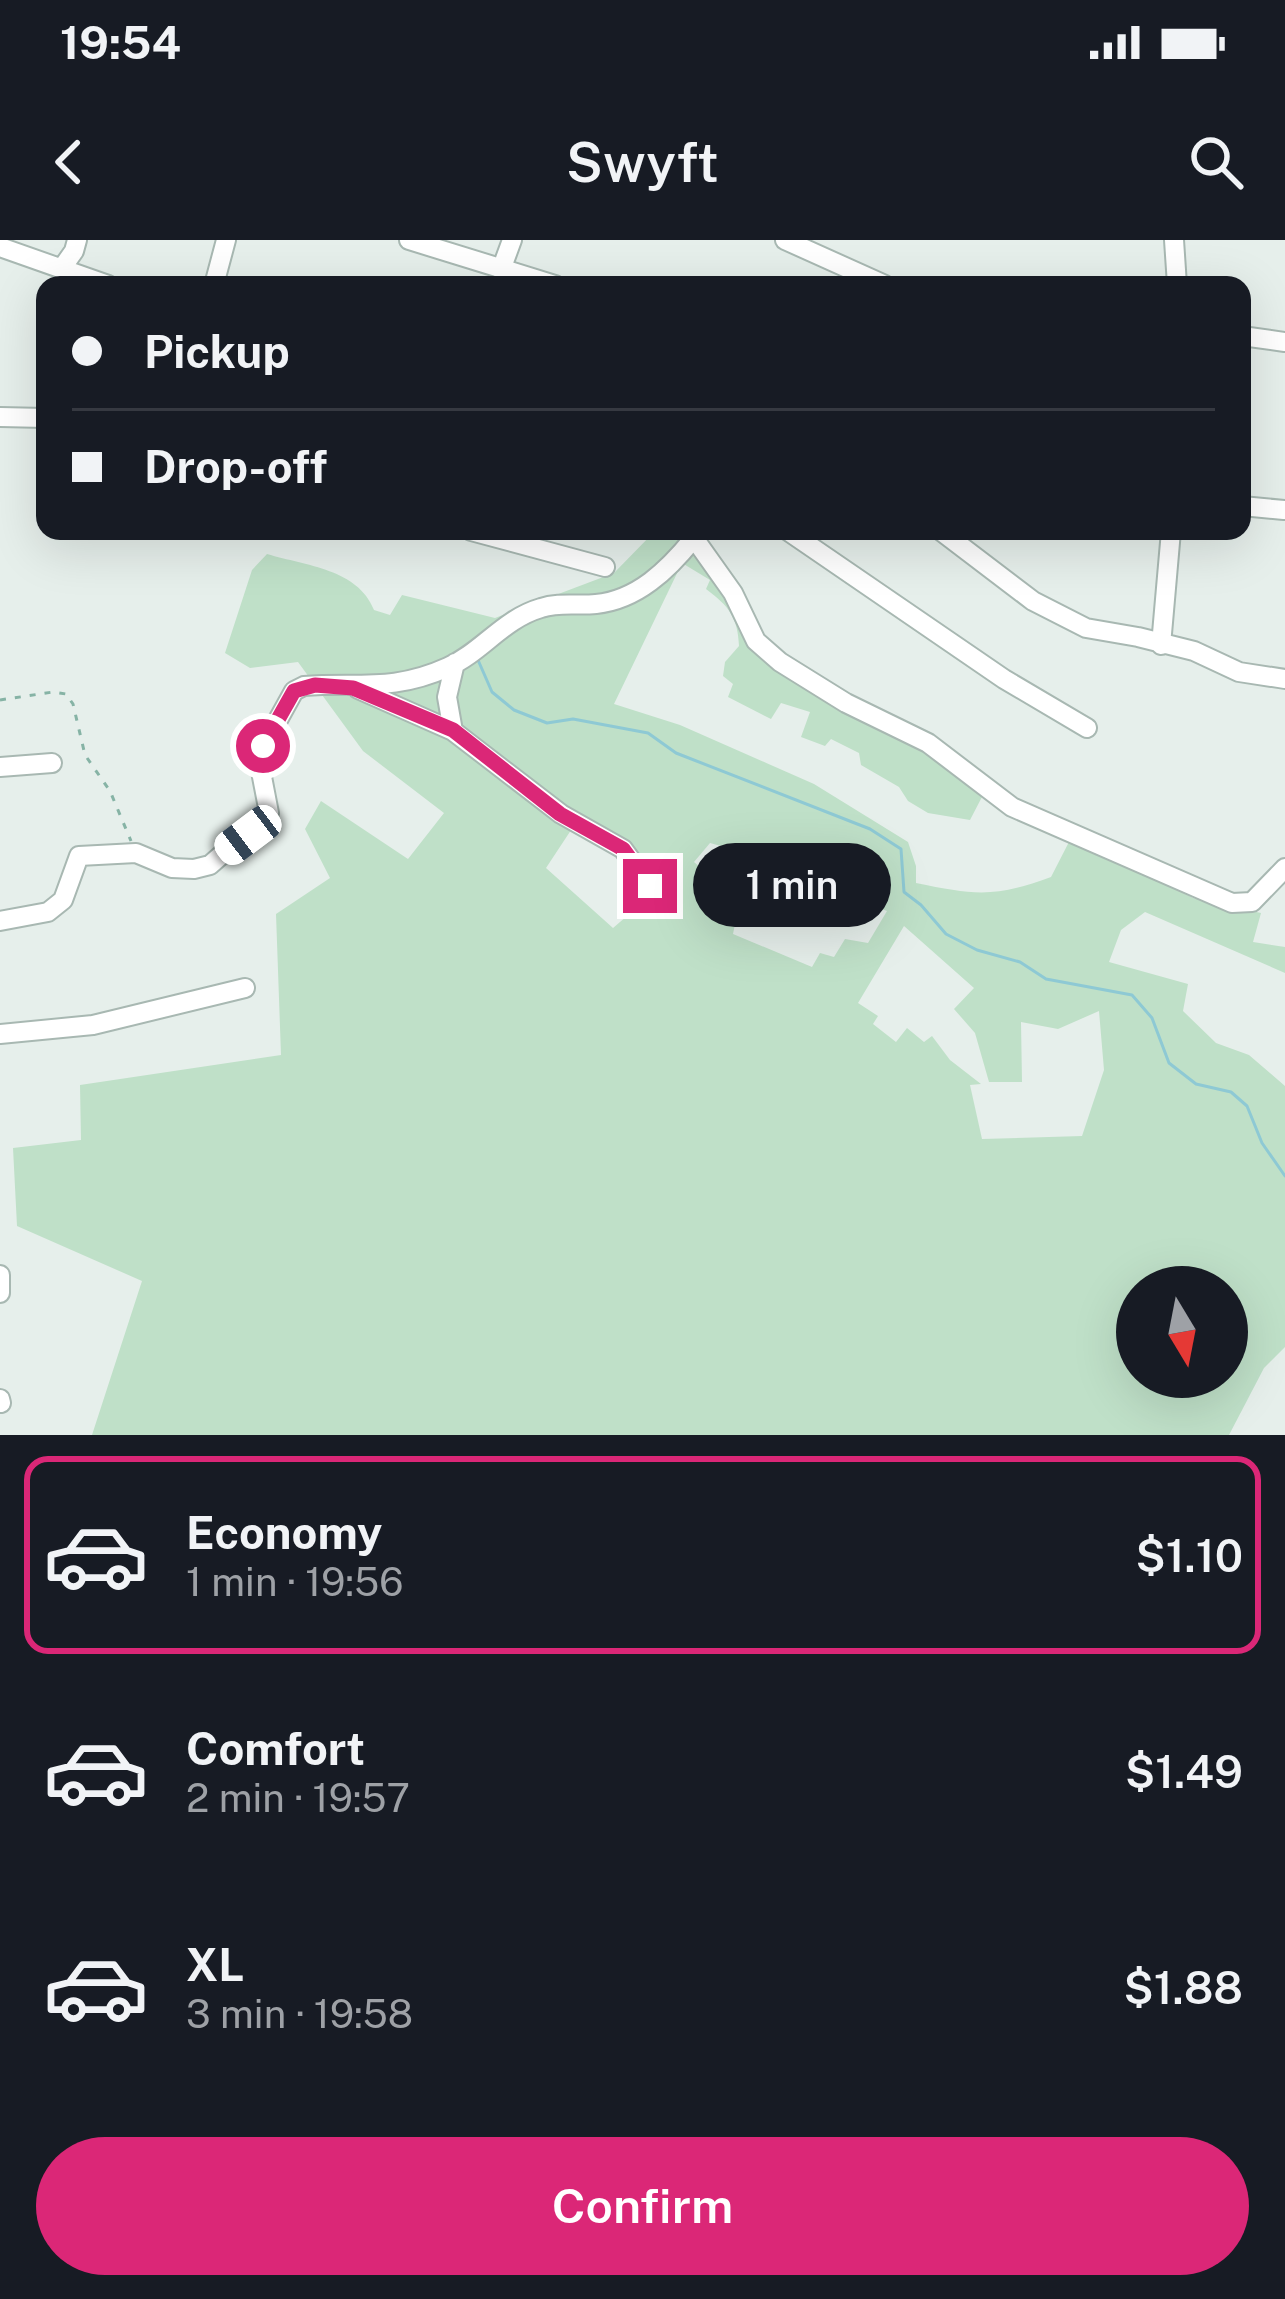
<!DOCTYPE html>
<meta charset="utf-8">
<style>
:root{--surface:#171b24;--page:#20242c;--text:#f1f3f6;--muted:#9ea1a6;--line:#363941;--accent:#db2777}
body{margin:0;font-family:"Public Sans",sans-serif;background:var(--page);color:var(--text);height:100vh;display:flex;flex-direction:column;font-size:45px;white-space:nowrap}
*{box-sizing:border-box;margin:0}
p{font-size:39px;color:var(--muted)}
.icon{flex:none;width:66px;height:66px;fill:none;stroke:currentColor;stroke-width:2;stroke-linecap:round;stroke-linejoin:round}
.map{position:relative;height:1195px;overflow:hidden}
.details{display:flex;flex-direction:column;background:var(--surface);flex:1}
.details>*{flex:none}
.hud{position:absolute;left:36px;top:36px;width:1215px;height:264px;border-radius:24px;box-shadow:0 12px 48px #0002;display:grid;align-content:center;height:264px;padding:0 36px;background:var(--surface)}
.needle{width:78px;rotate:170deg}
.fabs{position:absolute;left:1116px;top:1026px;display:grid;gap:24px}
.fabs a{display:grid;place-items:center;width:132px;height:132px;border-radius:50%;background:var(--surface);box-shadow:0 12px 48px #0002;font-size:60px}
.end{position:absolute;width:54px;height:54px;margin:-27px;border:15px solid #db2777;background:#fff;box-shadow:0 0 0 6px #fff}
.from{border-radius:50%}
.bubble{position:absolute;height:84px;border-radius:42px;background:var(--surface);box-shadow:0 12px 48px #0002;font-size:39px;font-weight:600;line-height:84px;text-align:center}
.car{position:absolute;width:36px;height:72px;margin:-36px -18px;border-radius:15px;box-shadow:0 0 9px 3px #0007;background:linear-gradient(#fff 24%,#345 0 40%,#fff 0 76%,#345 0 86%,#fff 0)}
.hud b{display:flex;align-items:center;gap:42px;height:114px;font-size:45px}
.hud b+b{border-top:3px solid var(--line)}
.hud i{width:30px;height:30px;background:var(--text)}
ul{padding:21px 0 0;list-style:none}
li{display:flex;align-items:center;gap:36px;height:198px;margin:0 24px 18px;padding:0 12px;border:6px solid transparent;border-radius:24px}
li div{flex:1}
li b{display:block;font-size:45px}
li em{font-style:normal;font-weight:600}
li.current{border-color:var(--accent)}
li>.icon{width:108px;height:108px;stroke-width:1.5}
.button{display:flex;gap:24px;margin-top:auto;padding:24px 36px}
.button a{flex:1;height:138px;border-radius:72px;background:var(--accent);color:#fff;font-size:48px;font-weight:600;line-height:138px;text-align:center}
.status{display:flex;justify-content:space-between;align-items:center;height:84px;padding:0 60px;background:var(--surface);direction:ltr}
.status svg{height:33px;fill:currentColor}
header{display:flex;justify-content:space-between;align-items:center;height:156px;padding:0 36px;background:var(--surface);font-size:54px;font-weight:600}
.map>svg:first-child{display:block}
</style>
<div class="status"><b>19:54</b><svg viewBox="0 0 49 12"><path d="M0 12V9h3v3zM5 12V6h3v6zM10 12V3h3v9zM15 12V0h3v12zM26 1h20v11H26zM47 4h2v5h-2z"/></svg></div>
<header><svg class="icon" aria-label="back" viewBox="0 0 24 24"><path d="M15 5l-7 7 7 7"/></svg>Swyft<svg class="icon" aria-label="search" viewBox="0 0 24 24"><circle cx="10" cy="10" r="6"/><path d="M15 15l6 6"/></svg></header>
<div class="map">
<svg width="1285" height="1195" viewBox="0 0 1285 1195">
<rect width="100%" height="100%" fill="#e6efeb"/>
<path fill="#bfe0c8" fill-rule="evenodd" d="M 655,291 L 682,291 L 730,358 L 747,395 L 1082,599 L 1193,658 L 1261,673 L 1253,702 L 1285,707 L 1285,733 L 1145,672 L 1121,690 L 1109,722 L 1188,744 L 1183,771 L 1216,803 L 1249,815 L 1285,846 L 1285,1107 L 1264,1128 L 1229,1195 L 92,1195 L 142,1041 L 17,986 L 13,908 L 81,900 L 80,845 L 281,815 L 276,674 L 330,638 L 305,589 L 321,561 L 408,619 L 444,573 L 363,511 L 298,422 L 250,428 L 225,413 L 252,330 L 267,314 C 307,326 358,329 374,370 L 390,375 L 402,355 L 495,378 L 614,333 ZM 682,323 L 710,340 L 706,349 C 729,366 738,378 739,406 L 725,422 L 723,436 L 733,444 L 728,457 L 771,479 L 781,463 L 810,472 L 801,497 L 825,506 L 831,499 L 859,513 L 861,525 L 899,547 L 908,561 L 928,573 L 970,580 L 983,555 L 1070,600 L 1051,637 C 994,658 975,655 916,643 L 916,626 L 908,602 L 814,544 L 680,485 L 614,464 ZM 579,578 L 624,601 L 662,646 L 613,688 L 546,628 ZM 710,603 L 732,609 L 758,635 L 818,647 L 887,671 L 868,703 L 845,699 L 834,717 L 820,713 L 812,727 L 733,694 L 736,679 L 727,675 L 736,658 L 694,622 ZM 904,686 L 974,748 L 954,769 L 975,793 L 989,842 L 1022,842 L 1021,782 L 1058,789 L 1099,771 L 1104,830 L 1082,896 L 982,899 L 970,845 L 981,844 L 950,820 L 932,796 L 924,802 L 907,788 L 896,802 L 873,784 L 878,776 L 858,763 ZM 1137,1047 L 1227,1047 L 1227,1137 L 1137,1137 Z"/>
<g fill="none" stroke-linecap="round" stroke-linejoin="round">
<path stroke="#8ec9d4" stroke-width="3" d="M 478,420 L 492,452 L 514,470 L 547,483 L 573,479 L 648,493 L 676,513 L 870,589 L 901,609 L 904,652 L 921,665 L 946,694 L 977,710 L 1020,722 L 1046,739 L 1132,755 L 1152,778 L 1169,823 L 1196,844 L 1231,852 L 1247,866 L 1262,903 L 1285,936"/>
<g stroke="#a8b8b2" stroke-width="22">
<path id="minor" d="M 409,0 L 555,45
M 785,0 L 885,45
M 1174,0 L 1177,45
M 0,7 L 108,45
M 62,28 L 74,11 L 77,0
M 501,30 L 512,0
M 214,45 L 226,0
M 1242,96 L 1285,102
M 0,177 L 45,178
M 1242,266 L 1284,270
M 471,291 L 605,327
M 689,291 L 733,353 L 756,401 L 780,422 L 846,463 L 928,503 L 1012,567 L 1232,663 L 1252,662 L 1285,628
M 788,291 L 1004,439 L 1087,488
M 941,291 L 1033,361 L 1086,388 L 1138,397 L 1194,411 L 1239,432 L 1285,439
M 1161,405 L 1171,291
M 358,449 L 453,491 L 561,574 L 623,609 L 650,646
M 453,491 L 447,457 L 455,423
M 0,527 L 52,523
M 0,681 L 48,672 L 63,660 L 79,616 L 136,613 L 172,628 L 194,629 L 210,625 L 269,573 L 258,516 L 294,451 L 304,446 C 358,442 393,452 448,427 C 482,412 503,379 541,368 C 559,362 577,366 596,364 C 637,360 668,330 693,299
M 0,794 L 93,785 L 245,748
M 0,1035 L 0,1053
M 0,1159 L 1,1163"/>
</g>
<path stroke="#86b3a5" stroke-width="3" stroke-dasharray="6 9" stroke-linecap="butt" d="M 0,460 L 53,452 L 66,454 L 73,464 L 85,515 L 110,551 L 131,601"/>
<use href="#minor" stroke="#fff" stroke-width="18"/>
</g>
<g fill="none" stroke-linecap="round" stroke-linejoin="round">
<path stroke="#db2777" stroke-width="15" d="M 263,506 L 294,451 L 315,445 L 353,448 L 453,490 L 560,574 L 623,609 L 650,646"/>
</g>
</svg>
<div class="fabs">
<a><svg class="needle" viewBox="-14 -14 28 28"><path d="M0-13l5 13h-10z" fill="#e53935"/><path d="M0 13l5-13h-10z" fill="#9ea1a6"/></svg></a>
</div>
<i class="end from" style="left:263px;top:506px"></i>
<i class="end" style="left:650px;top:646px"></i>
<div class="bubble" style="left:693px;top:603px;width:198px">1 min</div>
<i class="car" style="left:248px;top:595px;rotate:233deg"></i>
<div class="hud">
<b><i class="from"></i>Pickup</b>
<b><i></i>Drop-off</b>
</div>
</div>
<section class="details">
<ul>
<li class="current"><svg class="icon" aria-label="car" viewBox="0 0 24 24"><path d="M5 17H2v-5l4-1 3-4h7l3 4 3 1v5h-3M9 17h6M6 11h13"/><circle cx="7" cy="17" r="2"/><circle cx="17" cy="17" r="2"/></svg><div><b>Economy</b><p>1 min · 19:56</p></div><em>$1.10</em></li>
<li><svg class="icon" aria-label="car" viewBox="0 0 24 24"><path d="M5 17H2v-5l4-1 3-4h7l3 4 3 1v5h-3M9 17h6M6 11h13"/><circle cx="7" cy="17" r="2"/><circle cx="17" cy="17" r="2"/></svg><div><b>Comfort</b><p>2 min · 19:57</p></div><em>$1.49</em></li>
<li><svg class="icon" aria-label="car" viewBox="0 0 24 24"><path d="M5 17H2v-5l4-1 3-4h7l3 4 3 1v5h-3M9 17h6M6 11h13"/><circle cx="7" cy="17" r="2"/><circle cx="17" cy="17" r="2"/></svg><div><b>XL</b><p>3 min · 19:58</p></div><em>$1.88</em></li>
</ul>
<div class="button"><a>Confirm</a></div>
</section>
